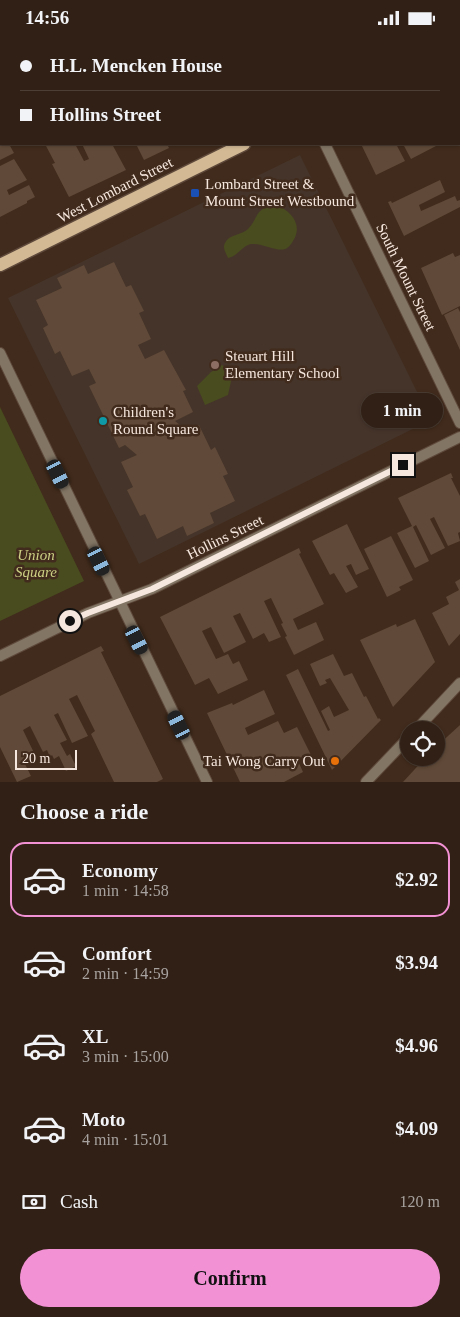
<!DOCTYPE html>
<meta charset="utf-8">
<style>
:root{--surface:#312015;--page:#3d2d22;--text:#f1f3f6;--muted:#a8a3a0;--line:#4c3e34;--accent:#f391d5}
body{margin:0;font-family:Georgia,serif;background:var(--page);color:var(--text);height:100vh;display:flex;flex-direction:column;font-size:19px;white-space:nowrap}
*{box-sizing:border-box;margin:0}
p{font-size:16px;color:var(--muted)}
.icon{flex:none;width:28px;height:28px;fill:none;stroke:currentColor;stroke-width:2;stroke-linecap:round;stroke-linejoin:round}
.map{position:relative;height:747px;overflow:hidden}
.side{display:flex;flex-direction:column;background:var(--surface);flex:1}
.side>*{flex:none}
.top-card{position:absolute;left:0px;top:0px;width:460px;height:110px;box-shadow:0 1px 4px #0004,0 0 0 1px var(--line);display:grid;align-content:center;height:110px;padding:0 20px;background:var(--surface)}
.fabs{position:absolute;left:400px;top:686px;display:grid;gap:10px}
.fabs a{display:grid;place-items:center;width:45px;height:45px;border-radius:50%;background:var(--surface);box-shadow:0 1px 4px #0004,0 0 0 1px var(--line);font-size:25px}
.scale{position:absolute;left:15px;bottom:12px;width:62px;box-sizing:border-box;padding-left:5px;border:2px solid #f6e7de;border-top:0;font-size:14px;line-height:18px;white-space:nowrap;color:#f6e7de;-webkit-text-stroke:4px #412b1c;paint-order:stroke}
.end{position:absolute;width:22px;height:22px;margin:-11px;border:6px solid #f6e7de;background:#111;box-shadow:0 0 0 2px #111}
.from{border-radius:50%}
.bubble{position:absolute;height:35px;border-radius:18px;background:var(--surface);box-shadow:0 1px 4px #0004,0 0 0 1px var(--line);font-size:16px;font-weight:700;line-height:35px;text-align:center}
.car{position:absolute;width:15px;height:30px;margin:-15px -8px;border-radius:6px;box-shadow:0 0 4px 1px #0007;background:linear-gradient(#222 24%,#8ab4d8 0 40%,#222 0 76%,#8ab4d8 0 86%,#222 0)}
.top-card b{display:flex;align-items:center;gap:18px;height:48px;font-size:19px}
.top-card b+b{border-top:1px solid var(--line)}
.top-card i{width:12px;height:12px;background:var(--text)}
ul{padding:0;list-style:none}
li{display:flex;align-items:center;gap:15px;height:75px;margin:0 10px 8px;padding:0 10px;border:2px solid transparent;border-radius:15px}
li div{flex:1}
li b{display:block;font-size:19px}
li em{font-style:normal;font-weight:700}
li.on{border-color:var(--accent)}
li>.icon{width:45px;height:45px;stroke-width:1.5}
h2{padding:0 20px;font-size:22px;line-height:60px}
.pay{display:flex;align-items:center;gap:12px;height:55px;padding:0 20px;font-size:19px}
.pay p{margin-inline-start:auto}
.primary-button{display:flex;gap:10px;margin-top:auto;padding:10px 20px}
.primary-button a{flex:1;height:58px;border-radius:30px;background:var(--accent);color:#111;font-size:20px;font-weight:700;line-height:58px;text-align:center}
.status{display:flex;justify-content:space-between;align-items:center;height:35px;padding:0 25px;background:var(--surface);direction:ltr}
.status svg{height:14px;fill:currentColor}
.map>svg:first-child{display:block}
</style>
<div class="status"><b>14:56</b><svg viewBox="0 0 49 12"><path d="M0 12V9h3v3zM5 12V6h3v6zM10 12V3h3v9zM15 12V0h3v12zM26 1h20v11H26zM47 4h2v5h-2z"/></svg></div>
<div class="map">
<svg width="460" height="747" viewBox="0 0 460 747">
<rect width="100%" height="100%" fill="#412b1c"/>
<path fill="#45342a" d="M 300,120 L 431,385 L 139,529 L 8,263 Z"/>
<path fill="#494c1f" d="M 277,170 C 292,177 303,190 293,206 C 291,209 289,213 285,214 C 277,217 262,208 251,209 C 242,211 238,221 228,223 C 226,218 222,213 225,208 C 229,199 242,200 248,194 C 260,181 254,173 277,170 Z
M 222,330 L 233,337 L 228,360 L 205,370 L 197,351 L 211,337 Z
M 0,372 L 84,546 L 0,586 Z"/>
<path fill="#604938" d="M 0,109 L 9,109 L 14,118 L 0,125 Z
M 45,109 L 75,109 L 84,126 L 89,124 L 82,109 L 112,109 L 126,135 L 69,162 L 52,129 L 55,128 Z
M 136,109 L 167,109 L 169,113 L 144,125 Z
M 361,109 L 396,109 L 405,126 L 376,140 Z
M 403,109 L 435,109 L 436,111 L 411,124 Z
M 14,124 L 27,145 L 7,155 L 9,160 L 29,150 L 35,162 L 27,166 L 27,168 L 0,182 L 0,131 Z
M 440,145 L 445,157 L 419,170 L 421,176 L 455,161 L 457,166 L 460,165 L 460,172 L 404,201 L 388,167 L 391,166 L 392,168 Z
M 453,218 L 455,222 L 460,220 L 460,271 L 442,280 L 421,233 Z
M 114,227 L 126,252 L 131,250 L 144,276 L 139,278 L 151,304 L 138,310 L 145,324 L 164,315 L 186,355 L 183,356 L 193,377 L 175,386 L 186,395 L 199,390 L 211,415 L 215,412 L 228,439 L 223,441 L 235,466 L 210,478 L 214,488 L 187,501 L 183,491 L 157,504 L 145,479 L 140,481 L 127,455 L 133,452 L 121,427 L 137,420 L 125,410 L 119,413 L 89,351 L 96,348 L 89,334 L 72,341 L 60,316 L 55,319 L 43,293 L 48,290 L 36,265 L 62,253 L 57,243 L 84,230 L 88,239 Z
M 458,273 L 460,277 L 460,315 L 444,280 Z
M 451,438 L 453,443 L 451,443 L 460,461 L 460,497 L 458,498 L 460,506 L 448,511 L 434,482 L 430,484 L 445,513 L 431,520 L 416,490 L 413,492 L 429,526 L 415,533 L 397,498 L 412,491 L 398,463 Z
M 347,489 L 369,534 L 356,540 L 351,529 L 346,531 L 358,552 L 346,558 L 334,538 L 330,540 L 312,506 Z
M 391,501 L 413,545 L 399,552 L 401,555 L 387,562 L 364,514 Z
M 299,513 L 301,518 L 299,519 L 324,569 L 293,584 L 298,595 L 316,587 L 324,605 L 294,620 L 285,602 L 287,601 L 281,589 L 283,588 L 271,563 L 264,566 L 281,602 L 269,607 L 264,598 L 253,604 L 240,578 L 233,581 L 246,607 L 224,618 L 211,592 L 202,596 L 216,624 L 228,619 L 233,629 L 239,626 L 248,645 L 218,659 L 209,643 L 195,650 L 160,582 Z
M 460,544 L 460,599 L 449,611 L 432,578 L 449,569 L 446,562 L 459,555 L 455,547 Z
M 415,584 L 435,627 L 393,672 L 360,605 L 396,589 L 397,592 Z
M 101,611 L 104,616 L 101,617 L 163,744 L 157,747 L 114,747 L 91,699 L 95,696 L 77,660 L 69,664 L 88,701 L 72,708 L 58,678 L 54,680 L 67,705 L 60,708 L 67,721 L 70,719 L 76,731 L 66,736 L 59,721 L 54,724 L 52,720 L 50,722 L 47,715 L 43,717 L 30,691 L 23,695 L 37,724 L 25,729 L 31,741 L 17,747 L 0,712 L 0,661 Z
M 333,619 L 344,641 L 352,638 L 364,662 L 366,661 L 378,684 L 379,683 L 381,685 L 332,735 L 286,640 L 298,634 L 328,696 L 330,695 L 321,676 L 329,671 L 334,682 L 349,675 L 330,643 L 325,645 L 327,648 L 320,651 L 310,629 Z
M 264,655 L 275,679 L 245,693 L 248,700 L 278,686 L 284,698 L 297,692 L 311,720 L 298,726 L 303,737 L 284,747 L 240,747 L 207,678 L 232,668 L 233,670 Z
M 460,690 L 460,747 L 403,747 L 426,722 L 436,722 L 436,712 Z"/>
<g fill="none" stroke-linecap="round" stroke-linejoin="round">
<g stroke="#5e493b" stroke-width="12">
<path id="minor" d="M 0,621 L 88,578 L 152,554 L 460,402
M 416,695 L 460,648
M 366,747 L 409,702"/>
</g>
<g stroke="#5e493b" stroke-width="12">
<path id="tertiary" d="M 272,0 L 273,1
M 325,109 L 460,388
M 0,318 L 207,747"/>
</g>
<g stroke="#5e493b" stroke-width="15">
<path id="primary" d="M 459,2 L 460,1
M 0,230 L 244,109"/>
</g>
<use href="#minor" stroke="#827564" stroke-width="10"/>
<use href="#tertiary" stroke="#827564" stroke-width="10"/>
<use href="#primary" stroke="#d3ba95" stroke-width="12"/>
</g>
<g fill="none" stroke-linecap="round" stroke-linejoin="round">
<path stroke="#f6e7de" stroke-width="6" d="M 70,586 L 88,578 L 152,554 L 403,430"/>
</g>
<rect fill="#1a4fb4" stroke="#412b1c" stroke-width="2" x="190" y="153" width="10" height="10" rx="2.5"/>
<circle fill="#8d6e63" stroke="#412b1c" stroke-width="2" cx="215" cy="330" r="5"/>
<circle fill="#0f9aa8" stroke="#412b1c" stroke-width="2" cx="103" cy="386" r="5"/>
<circle fill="#e8710a" stroke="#412b1c" stroke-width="2" cx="335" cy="726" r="5"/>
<g text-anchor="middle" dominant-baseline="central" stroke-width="5" stroke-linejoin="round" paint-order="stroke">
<g font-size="15" fill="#f6e7de" stroke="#412b1c" text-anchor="start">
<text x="205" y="149">Lombard Street &amp;<tspan x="205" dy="17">Mount Street Westbound</tspan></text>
<text x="225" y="321">Steuart Hill<tspan x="225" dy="17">Elementary School</tspan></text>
<text x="113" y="377">Children's<tspan x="113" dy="17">Round Square</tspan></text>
<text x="325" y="726" text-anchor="end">Tai Wong Carry Out</text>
</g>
<g font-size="15" fill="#f6e7de" stroke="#412b1c">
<text transform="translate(115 155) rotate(-27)">West Lombard Street</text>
<text transform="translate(406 242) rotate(64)">South Mount Street</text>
<text transform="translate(225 502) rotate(-26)">Hollins Street</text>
</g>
<g font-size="15" font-style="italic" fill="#cbd084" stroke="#412b1c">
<text x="36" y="520">Union<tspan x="36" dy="17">Square</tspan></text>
</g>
</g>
</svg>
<div class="fabs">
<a><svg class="icon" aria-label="locate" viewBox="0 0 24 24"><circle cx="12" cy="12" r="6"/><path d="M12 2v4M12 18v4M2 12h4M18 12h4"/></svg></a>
</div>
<div class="scale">20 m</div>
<i class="end from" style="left:70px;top:586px"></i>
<i class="end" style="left:403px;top:430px"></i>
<div class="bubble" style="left:361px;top:358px;width:82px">1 min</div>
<i class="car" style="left:58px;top:439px;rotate:154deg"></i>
<i class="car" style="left:99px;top:526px;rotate:154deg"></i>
<i class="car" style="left:137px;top:605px;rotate:153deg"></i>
<i class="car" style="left:179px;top:690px;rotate:334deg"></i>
<div class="top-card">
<b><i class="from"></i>H.L. Mencken House</b>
<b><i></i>Hollins Street</b>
</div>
</div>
<section class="side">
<h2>Choose a ride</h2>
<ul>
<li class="on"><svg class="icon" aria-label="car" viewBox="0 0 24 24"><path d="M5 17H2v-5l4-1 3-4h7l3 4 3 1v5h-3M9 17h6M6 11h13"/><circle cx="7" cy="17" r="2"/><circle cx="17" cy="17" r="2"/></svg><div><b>Economy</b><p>1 min · 14:58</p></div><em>$2.92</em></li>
<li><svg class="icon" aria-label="car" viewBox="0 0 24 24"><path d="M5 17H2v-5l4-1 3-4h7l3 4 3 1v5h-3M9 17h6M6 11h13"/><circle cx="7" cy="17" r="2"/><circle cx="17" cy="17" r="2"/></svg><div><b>Comfort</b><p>2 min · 14:59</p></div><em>$3.94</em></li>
<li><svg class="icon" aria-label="car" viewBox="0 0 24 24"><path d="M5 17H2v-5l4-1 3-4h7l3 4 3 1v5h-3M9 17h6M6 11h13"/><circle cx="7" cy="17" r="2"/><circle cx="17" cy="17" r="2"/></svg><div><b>XL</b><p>3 min · 15:00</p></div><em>$4.96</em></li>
<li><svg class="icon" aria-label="car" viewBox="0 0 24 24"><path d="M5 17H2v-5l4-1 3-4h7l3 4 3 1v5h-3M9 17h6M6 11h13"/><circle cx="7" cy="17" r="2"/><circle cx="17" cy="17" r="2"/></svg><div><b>Moto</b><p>4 min · 15:01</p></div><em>$4.09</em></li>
</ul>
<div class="pay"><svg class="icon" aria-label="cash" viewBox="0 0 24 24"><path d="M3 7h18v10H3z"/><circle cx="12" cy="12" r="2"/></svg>Cash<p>120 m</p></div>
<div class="primary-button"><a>Confirm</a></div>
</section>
